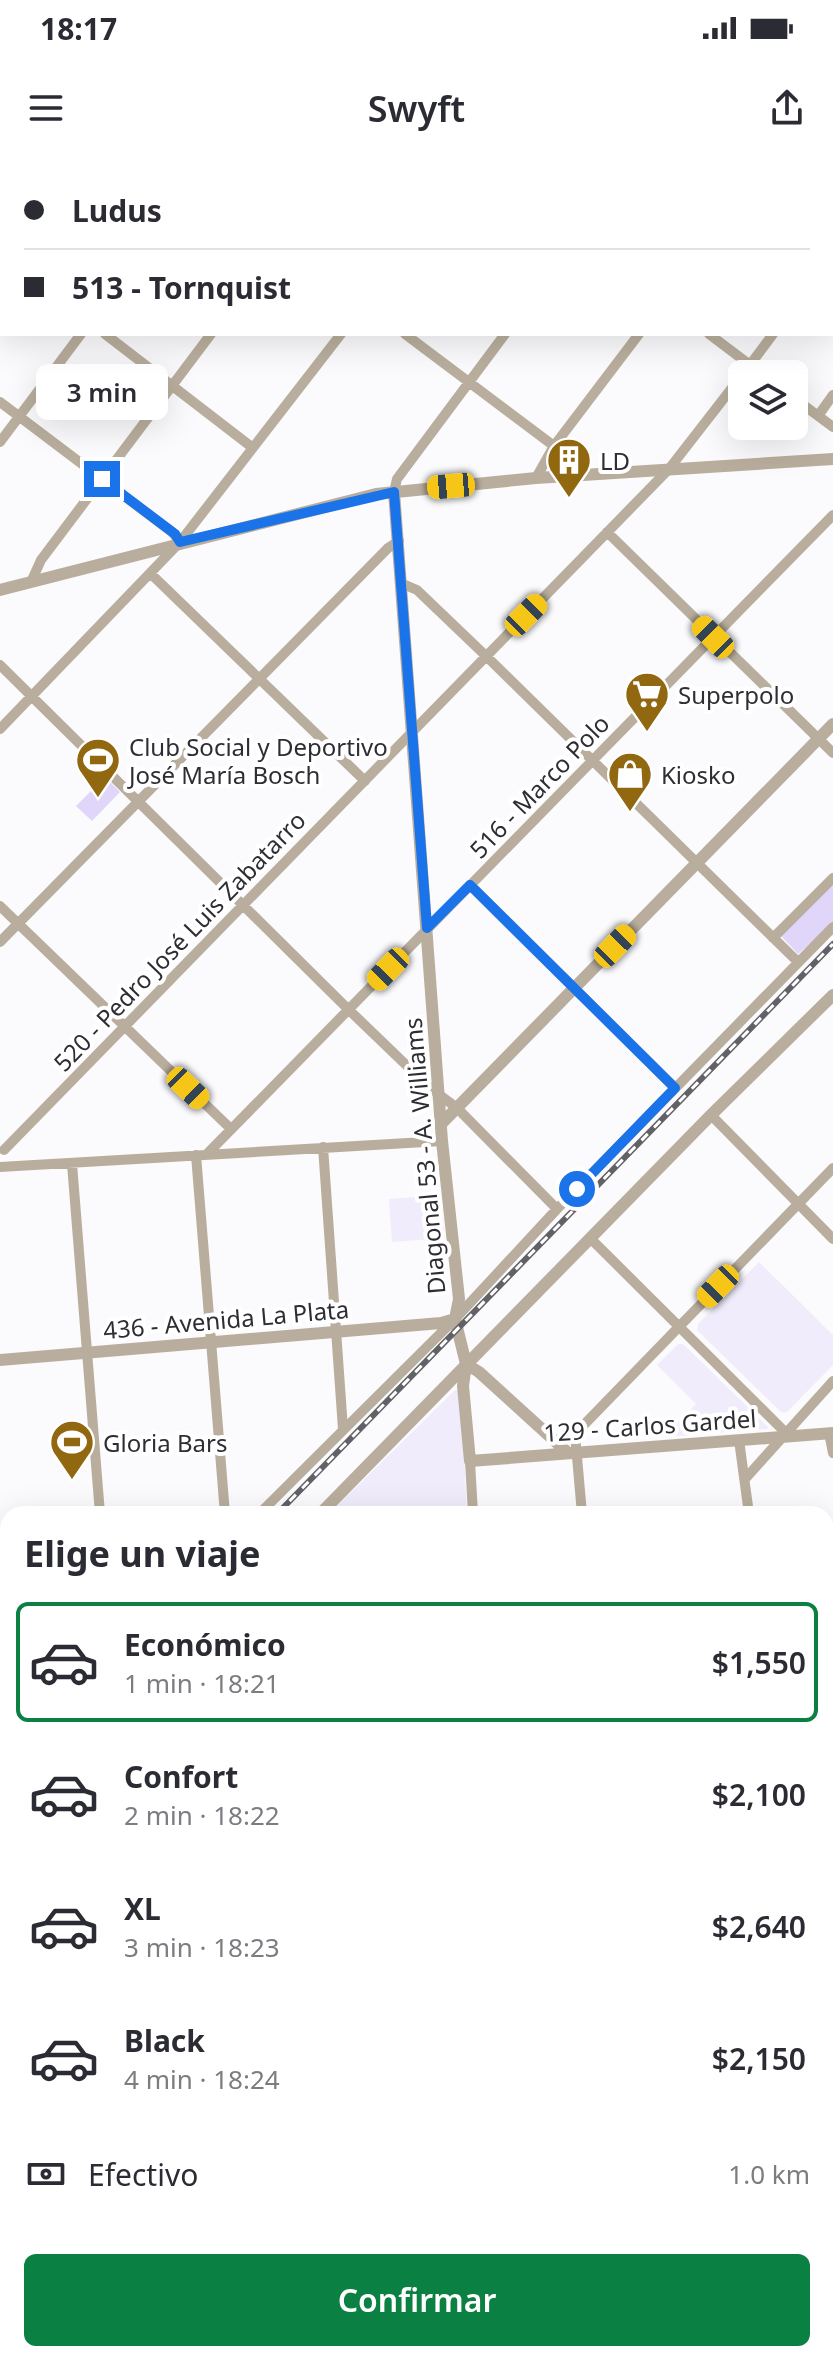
<!DOCTYPE html>
<html lang="es">
<meta charset="utf-8">
<style>
:root{--surface:#fff;--page:#f7f7f7;--text:#2b2b33;--muted:#7c7c81;--line:#e1e1e2;--accent:#0b8043}
body{margin:0;font-family:"Noto Sans",sans-serif;background:var(--page);color:var(--text);height:100vh;display:flex;flex-direction:column;font-size:30px;white-space:nowrap}
*{box-sizing:border-box;margin:0}
p{font-size:26px;color:var(--muted)}
.icon{flex:none;width:44px;height:44px;fill:none;stroke:currentColor;stroke-width:2;stroke-linecap:round;stroke-linejoin:round}
.map{position:relative;flex:1;overflow:hidden}
.drawer{position:absolute;left:0px;top:1346px;width:834px;height:856px;display:flex;flex-direction:column;background:var(--surface);border-radius:24px 24px 0 0;box-shadow:0 8px 32px #0002}
.drawer>*{flex:none}
.guide{position:absolute;left:0px;top:0px;width:834px;height:176px;box-shadow:0 8px 32px #0002;display:grid;align-content:center;height:176px;padding:0 24px;background:var(--surface)}
.fabs{position:absolute;left:728px;top:200px;display:grid;gap:16px}
.fabs a{display:grid;place-items:center;width:80px;height:80px;border-radius:12px;background:var(--surface);box-shadow:0 8px 32px #0002;font-size:40px}
.end{position:absolute;width:36px;height:36px;margin:-18px;border:10px solid #1a73e8;background:#fff;box-shadow:0 0 0 4px #fff}
.from{border-radius:50%}
.bubble{position:absolute;height:56px;border-radius:12px;background:var(--surface);box-shadow:0 8px 32px #0002;font-size:26px;font-weight:600;line-height:56px;text-align:center}
.car{position:absolute;width:24px;height:48px;margin:-24px -12px;border-radius:10px;box-shadow:0 0 6px 2px #0007;background:linear-gradient(#f5c518 24%,#345 0 40%,#f5c518 0 76%,#345 0 86%,#f5c518 0)}
.guide b{display:flex;align-items:center;gap:28px;height:76px;font-size:30px}
.guide b+b{border-top:2px solid var(--line)}
.guide i{width:20px;height:20px;background:var(--text)}
ul{padding:0;list-style:none}
li{display:flex;align-items:center;gap:24px;height:120px;margin:0 16px 12px;padding:0 8px;border:4px solid transparent;border-radius:12px}
li div{flex:1}
li b{display:block;font-size:30px}
li em{font-style:normal;font-weight:600}
li.selected{border-color:var(--accent)}
li>.icon{width:72px;height:72px;stroke-width:1.5}
h2{padding:0 24px;font-size:36px;line-height:96px}
.pay{display:flex;align-items:center;gap:20px;height:88px;padding:0 24px;font-size:30px}
.pay p{margin-inline-start:auto}
.primary-button{display:flex;gap:16px;margin-top:auto;padding:16px 24px}
.primary-button a{flex:1;height:92px;border-radius:12px;background:var(--accent);color:#fff;font-size:32px;font-weight:600;line-height:92px;text-align:center}
.status{display:flex;justify-content:space-between;align-items:center;height:56px;padding:0 40px;background:var(--surface);direction:ltr}
.status svg{height:22px;fill:currentColor}
header{display:flex;justify-content:space-between;align-items:center;height:104px;padding:0 24px;background:var(--surface);font-size:36px;font-weight:600}
.map>svg:first-child{display:block}
</style>
<div class="status"><b>18:17</b><svg viewBox="0 0 49 12"><path d="M0 12V9h3v3zM5 12V6h3v6zM10 12V3h3v9zM15 12V0h3v12zM26 1h20v11H26zM47 4h2v5h-2z"/></svg></div>
<header><svg class="icon" aria-label="menu" viewBox="0 0 24 24"><path d="M4 6h16M4 12h16M4 18h16"/></svg>Swyft<svg class="icon" aria-label="share" viewBox="0 0 24 24"><path d="M12 15V3M7 8l5-5 5 5M5 13v7h14v-7"/></svg></header>
<div class="map">
<svg width="833" height="2202" viewBox="0 0 833 2202">
<rect width="100%" height="100%" fill="#fbfafd"/>
<path fill="#f0ecfb" d="M 441,1035 L 445,1078 L 392,1082 L 389,1039 Z
M 759,1102 L 833,1175 L 833,1205 L 787,1252 L 781,1252 L 697,1170 L 698,1164 Z
M 678,1184 L 683,1184 L 768,1267 L 767,1269 L 664,1277 L 696,1244 L 657,1205 Z
M 455,1230 L 461,1231 L 467,1354 L 329,1354 Z"/>
<path fill="#dfd6f9" d="M 105,617 L 120,632 L 92,661 L 76,646 Z
M 833,723 L 833,764 L 798,794 L 781,776 Z"/>
<g fill="none" stroke-linecap="round" stroke-linejoin="round">
<path stroke="#b9ae9d" stroke-width="10" d="M 174,0 L 177,2
M 478,0 L 480,2
M 29,2 L 31,0
M 208,2 L 210,0
M 340,2 L 342,0
M 634,2 L 636,0
M 767,2 L 769,0
M 0,40 L 2,37
M 0,95 L 2,96
M 832,96 L 833,95
M 105,174 L 253,288
M 405,174 L 554,286
M 709,174 L 762,214
M 747,209 L 773,174
M 794,238 L 833,267
M 0,242 L 172,372 L 180,382
M 818,256 L 833,235
M 0,282 L 81,174
M 536,318 L 554,286 L 639,174
M 394,332 L 397,319 L 505,174
M 607,372 L 833,593
M 151,414 L 365,621
M 31,422 L 41,400 L 211,174
M 403,424 L 417,430 L 486,496 L 798,802
M 0,505 L 349,850 L 429,927 L 457,948 L 557,1049
M 0,569 L 180,382 L 341,174
M 470,725 L 675,928
M 0,746 L 231,969
M 773,778 L 833,718
M 0,782 L 388,388 L 399,381
M 711,955 L 833,1079
M 323,987 L 343,1269
M 4,990 L 669,309 L 742,215
M 207,994 L 833,355
M 196,995 L 225,1354
M 72,1004 L 100,1354
M 0,1007 L 442,981
M 590,1078 L 785,1272
M 829,1273 L 833,1293
M 739,1280 L 749,1354
M 470,1301 L 473,1354
M 745,1319 L 833,1221
M 259,1354 L 455,1159 L 557,1049 L 833,767
M 582,1354 L 575,1274 L 833,1008
M 0,1452 L 8,1451
M 0,1620 L 8,1611
M 826,1689 L 833,1688
M 0,1693 L 8,1691
M 826,1809 L 833,1807
M 0,1824 L 8,1822
M 826,1937 L 833,1936
M 826,1945 L 833,1998
M 0,1953 L 8,1951
M 826,2063 L 833,2062
M 0,2081 L 8,2080
M 534,2194 L 534,2202
M 638,2194 L 639,2202
M 761,2194 L 762,2202
M 163,2202 L 205,2194
M 218,2202 L 231,2194
M 825,2202 L 833,2201"/>
<path stroke="#b9ae9d" stroke-width="12" d="M 394,332 L 442,981 L 459,1139 L 455,1159 L 466,1204 L 463,1226 L 470,1301 L 833,1273
M 0,430 L 376,334 L 536,318 L 833,299
M 442,963 L 833,564
M 0,1200 L 441,1163 L 455,1159
M 466,1204 L 479,1212 L 567,1292
M 320,1354 L 711,955 L 833,835
M 0,1639 L 8,1677
M 143,2194 L 145,2202
M 326,2194 L 327,2202"/>
<path stroke="#998970" stroke-width="14" d="M 784,0 L 787,2
M 832,36 L 833,37"/>
<g stroke="#626166" stroke-width="6">
<path id="rail" d="M 277,1354 L 833,784
M 0,1636 L 8,1628"/>
</g>
<use href="#rail" stroke="#fff" stroke-width="3" stroke-dasharray="9" stroke-linecap="butt"/>
</g>
<g fill="none" stroke-linecap="round" stroke-linejoin="round">
<path stroke="#1a73e8" stroke-width="10" d="M 102,319 L 175,374 L 180,382 L 394,332 L 427,768 L 470,725 L 675,928 L 577,1029"/>
</g>
<defs>
<g id="building-pin" transform="scale(2.3)"><path d="M0 17L-7.5 6A9.5 9.5 0 1 1 7.5 6Z" fill="#916710" stroke="#fff"/><path d="M-4-6H4V6H1V3H-1V6H-4ZM-2.5-4.3h1.7v1.8h-1.7ZM.8-4.3h1.7v1.8H.8ZM-2.5-1h1.7V.8h-1.7ZM.8-1h1.7V.8H.8Z" fill="#fff"/></g>
<g id="supermarket-pin" transform="scale(2.3)"><path d="M0 17L-7.5 6A9.5 9.5 0 1 1 7.5 6Z" fill="#916710" stroke="#fff"/><path d="M-6-5.5h2.5l.6 2H6L4.5 2H-2.5L-4.4-4H-6ZM-1.5 3.2a1.3 1.3 0 1 0 .1 0ZM3 3.2a1.3 1.3 0 1 0 .1 0Z" fill="#fff"/></g>
<g id="stadium-pin" transform="scale(2.3)"><path d="M0 17L-7.5 6A9.5 9.5 0 1 1 7.5 6Z" fill="#916710" stroke="#fff"/><path d="M0-5a6.5 5 0 1 0 0 10a6.5 5 0 1 0 0-10ZM-3.5-1.8h7v3.6h-7Z" fill="#fff"/></g>
<g id="shop-pin" transform="scale(2.3)"><path d="M0 17L-7.5 6A9.5 9.5 0 1 1 7.5 6Z" fill="#916710" stroke="#fff"/><path d="M-5-2.5h2.3a2.7 3.5 0 0 1 5.4 0H5L5.5 6h-11ZM-1.5-2.5h3a1.5 2.3 0 0 0-3 0Z" fill="#fff"/></g>
</defs>
<g fill-rule="evenodd">
<use href="#building-pin" x="569" y="300"/>
<use href="#supermarket-pin" x="647" y="534"/>
<use href="#stadium-pin" x="98" y="600"/>
<use href="#shop-pin" x="630" y="614"/>
<use href="#stadium-pin" x="72" y="1282"/>
</g>
<g text-anchor="middle" dominant-baseline="central" stroke-width="8" stroke-linejoin="round" paint-order="stroke">
<g font-size="24" fill="#2e2d33" stroke="#fff" text-anchor="start">
<text x="600" y="300">LD</text>
<text x="678" y="534">Superpolo</text>
<text x="129" y="586">Club Social y Deportivo<tspan x="129" dy="28">José María Bosch</tspan></text>
<text x="661" y="614">Kiosko</text>
<text x="103" y="1282">Gloria Bars</text>
</g>
<g font-size="24" fill="#2e2d33" stroke="#fff">
<text transform="translate(539 626) rotate(-46)">516 - Marco Polo</text>
<text transform="translate(179 781) rotate(-46)">520 - Pedro José Luis Zabatarro</text>
<text transform="translate(424 996) rotate(-95)">Diagonal 53 - A. Williams</text>
<text transform="translate(226 1159) rotate(-5)">436 - Avenida La Plata</text>
<text transform="translate(650 1265) rotate(-4)">129 - Carlos Gardel</text>
</g>
</g>
</svg>
<div class="fabs">
<a><svg class="icon" aria-label="layers" viewBox="0 0 24 24"><path d="M12 4l9 5-9 5-9-5zM3 14l9 5 9-5"/></svg></a>
</div>
<i class="end from" style="left:577px;top:1029px"></i>
<i class="end" style="left:102px;top:319px"></i>
<div class="bubble" style="left:36px;top:204px;width:132px">3 min</div>
<i class="car" style="left:451px;top:326px;rotate:265deg"></i>
<i class="car" style="left:526px;top:455px;rotate:45deg"></i>
<i class="car" style="left:713px;top:477px;rotate:315deg"></i>
<i class="car" style="left:615px;top:786px;rotate:44deg"></i>
<i class="car" style="left:388px;top:809px;rotate:224deg"></i>
<i class="car" style="left:188px;top:928px;rotate:134deg"></i>
<i class="car" style="left:718px;top:1126px;rotate:224deg"></i>
<div class="guide">
<b><i class="from"></i>Ludus</b>
<b><i></i>513 - Tornquist</b>
</div>
<section class="drawer">
<h2>Elige un viaje</h2>
<ul>
<li class="selected"><svg class="icon" aria-label="car" viewBox="0 0 24 24"><path d="M5 17H2v-5l4-1 3-4h7l3 4 3 1v5h-3M9 17h6M6 11h13"/><circle cx="7" cy="17" r="2"/><circle cx="17" cy="17" r="2"/></svg><div><b>Económico</b><p>1 min · 18:21</p></div><em>$1,550</em></li>
<li><svg class="icon" aria-label="car" viewBox="0 0 24 24"><path d="M5 17H2v-5l4-1 3-4h7l3 4 3 1v5h-3M9 17h6M6 11h13"/><circle cx="7" cy="17" r="2"/><circle cx="17" cy="17" r="2"/></svg><div><b>Confort</b><p>2 min · 18:22</p></div><em>$2,100</em></li>
<li><svg class="icon" aria-label="car" viewBox="0 0 24 24"><path d="M5 17H2v-5l4-1 3-4h7l3 4 3 1v5h-3M9 17h6M6 11h13"/><circle cx="7" cy="17" r="2"/><circle cx="17" cy="17" r="2"/></svg><div><b>XL</b><p>3 min · 18:23</p></div><em>$2,640</em></li>
<li><svg class="icon" aria-label="car" viewBox="0 0 24 24"><path d="M5 17H2v-5l4-1 3-4h7l3 4 3 1v5h-3M9 17h6M6 11h13"/><circle cx="7" cy="17" r="2"/><circle cx="17" cy="17" r="2"/></svg><div><b>Black</b><p>4 min · 18:24</p></div><em>$2,150</em></li>
</ul>
<div class="pay"><svg class="icon" aria-label="cash" viewBox="0 0 24 24"><path d="M3 7h18v10H3z"/><circle cx="12" cy="12" r="2"/></svg>Efectivo<p>1.0 km</p></div>
<div class="primary-button"><a>Confirmar</a></div>
</section>
</div>
